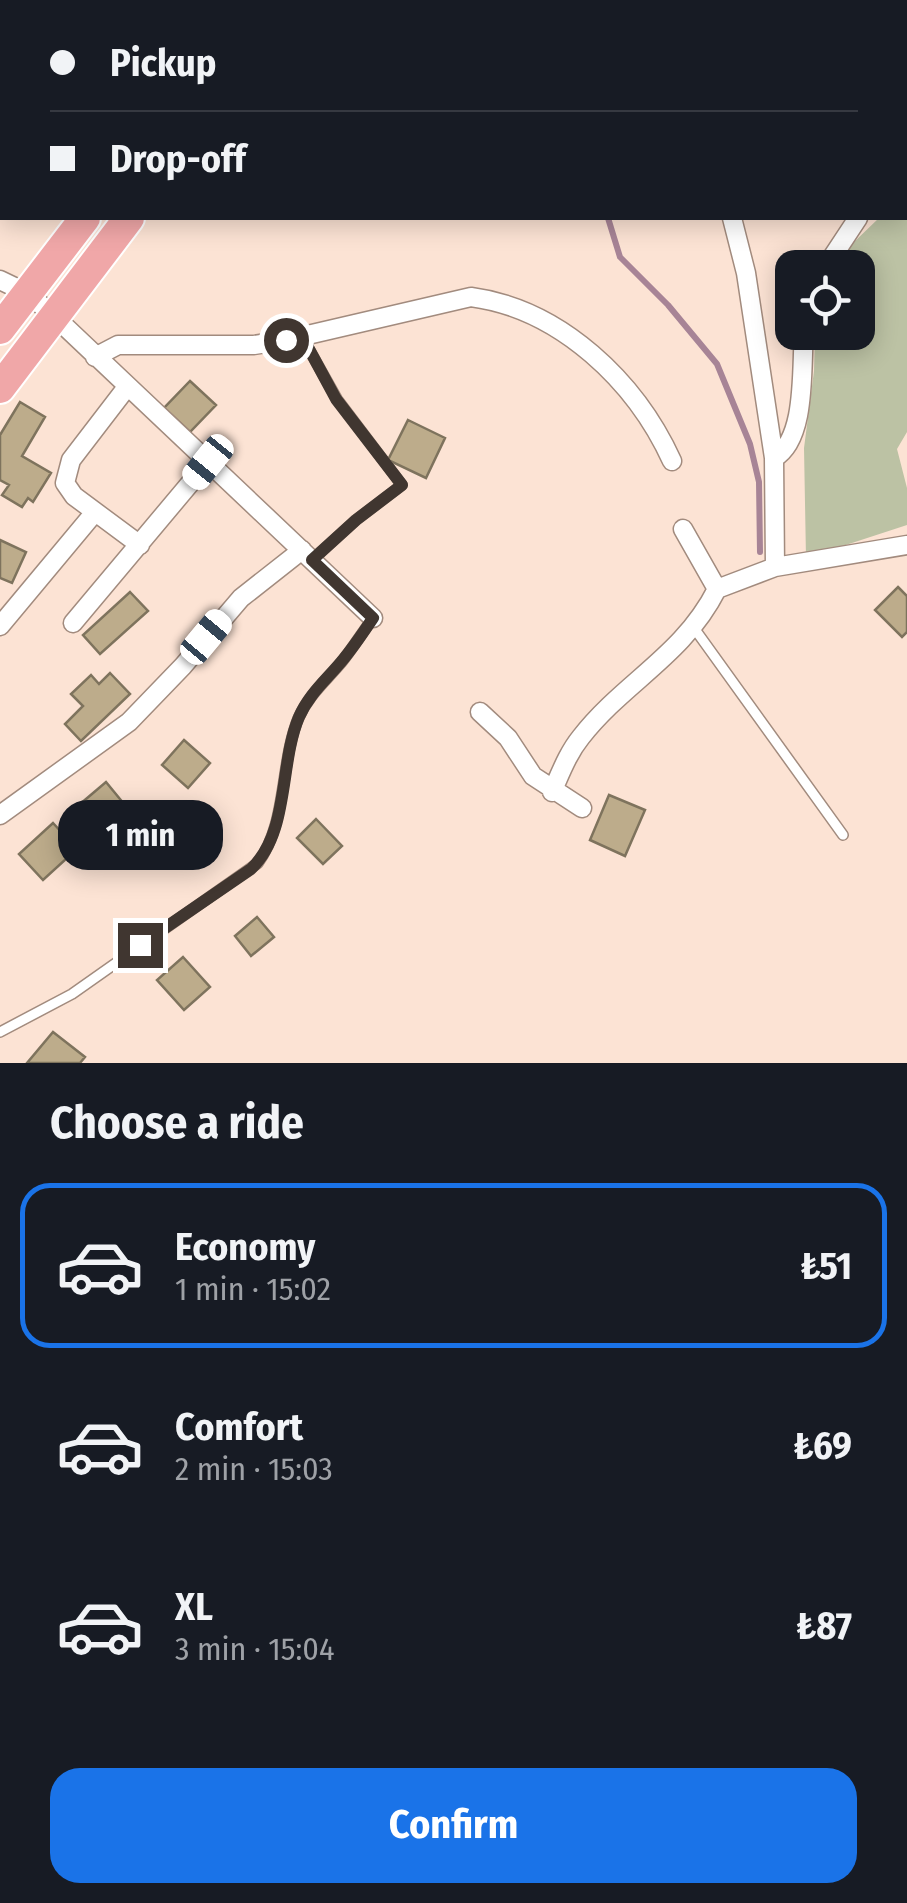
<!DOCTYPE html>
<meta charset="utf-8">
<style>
:root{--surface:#171b24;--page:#242831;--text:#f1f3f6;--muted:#9ea1a6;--line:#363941;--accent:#1a73e8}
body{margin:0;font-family:"Fira Sans Condensed",sans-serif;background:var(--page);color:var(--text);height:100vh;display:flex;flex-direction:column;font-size:38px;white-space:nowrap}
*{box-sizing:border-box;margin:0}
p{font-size:32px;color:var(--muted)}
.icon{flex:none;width:55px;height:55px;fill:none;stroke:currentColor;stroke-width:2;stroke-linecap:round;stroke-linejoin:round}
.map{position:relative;height:1063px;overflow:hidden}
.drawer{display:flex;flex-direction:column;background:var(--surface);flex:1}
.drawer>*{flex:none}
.hud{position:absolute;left:0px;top:0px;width:908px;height:220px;box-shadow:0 5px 25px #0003;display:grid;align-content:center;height:220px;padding:0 50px;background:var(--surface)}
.buttons{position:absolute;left:775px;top:250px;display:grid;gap:20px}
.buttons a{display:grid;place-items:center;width:100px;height:100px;border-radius:20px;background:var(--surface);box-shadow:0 5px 25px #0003;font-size:50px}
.end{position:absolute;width:45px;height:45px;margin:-22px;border:12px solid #403630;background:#fff;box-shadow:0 0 0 5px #fff}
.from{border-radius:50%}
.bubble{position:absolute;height:70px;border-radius:30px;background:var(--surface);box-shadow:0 5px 25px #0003;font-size:32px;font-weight:700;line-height:70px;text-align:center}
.car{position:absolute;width:30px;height:60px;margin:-30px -15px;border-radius:12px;box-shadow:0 0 8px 2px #0007;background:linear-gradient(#fff 24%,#345 0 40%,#fff 0 76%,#345 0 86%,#fff 0)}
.hud b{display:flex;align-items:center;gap:35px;height:95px;font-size:38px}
.hud b+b{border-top:2px solid var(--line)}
.hud i{width:25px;height:25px;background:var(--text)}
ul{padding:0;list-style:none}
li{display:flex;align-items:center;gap:30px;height:165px;margin:0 20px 15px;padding:0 30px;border:5px solid transparent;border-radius:30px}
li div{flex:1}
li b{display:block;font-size:38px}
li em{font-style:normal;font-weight:700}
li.on{border-color:var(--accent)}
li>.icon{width:90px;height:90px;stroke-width:1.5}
h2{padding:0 50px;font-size:45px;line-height:120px}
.action{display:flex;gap:20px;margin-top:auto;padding:20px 50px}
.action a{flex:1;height:115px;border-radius:30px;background:var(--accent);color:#fff;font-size:40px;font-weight:700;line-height:115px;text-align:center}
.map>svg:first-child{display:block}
</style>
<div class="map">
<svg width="907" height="1063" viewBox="0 0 907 1063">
<rect width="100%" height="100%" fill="#fce3d4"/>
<path fill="#bcc2a4" d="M 907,189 L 907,432 L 897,449 L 907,488 L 907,525 L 806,558 L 804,448 L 814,371 L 815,333 L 858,332 L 858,268 L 839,267 L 853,243 L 879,218 L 905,218 Z"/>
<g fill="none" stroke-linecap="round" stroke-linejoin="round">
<path stroke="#a78496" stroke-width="6" d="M 411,0 L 414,2
M 608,218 L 620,257 L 668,305 L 717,364 L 750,444 L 759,482 L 760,552"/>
</g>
<path fill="#bdac8b" stroke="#7e735d" stroke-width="2.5" d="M 190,381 L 216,405 L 190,432 L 164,408 Z
M 20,402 L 45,417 L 22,456 L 51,473 L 33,502 L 28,498 L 22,507 L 2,495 L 9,485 L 0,480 L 0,435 Z
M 408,420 L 445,438 L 426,478 L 388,460 Z
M 0,540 L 26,552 L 12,583 L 0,578 Z
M 898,587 L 907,596 L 907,632 L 902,637 L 875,610 Z
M 130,592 L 148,611 L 100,654 L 83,635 Z
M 110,673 L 130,694 L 81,741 L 65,724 L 83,706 L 71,694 L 91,675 L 99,684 Z
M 184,740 L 210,763 L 188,788 L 162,765 Z
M 106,782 L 129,810 L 102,832 L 79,805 Z
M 609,795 L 645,810 L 625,856 L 590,840 Z
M 316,819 L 342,846 L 323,864 L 297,838 Z
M 53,823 L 77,849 L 43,880 L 19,854 Z
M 257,917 L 274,937 L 251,956 L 235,936 Z
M 183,957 L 210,987 L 184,1010 L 157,980 Z
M 53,1032 L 85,1057 L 80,1063 L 27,1063 Z"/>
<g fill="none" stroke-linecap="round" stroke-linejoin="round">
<g stroke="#a28b7e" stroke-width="12">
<path id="service" d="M 302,337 L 337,399 L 402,485 L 356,520 L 312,560
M 694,628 L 843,835
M 0,1032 L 72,994 L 258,863 C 287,823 280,764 298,719 C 308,696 325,682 341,663 C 352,649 362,633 373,618"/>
</g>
<g stroke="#a28b7e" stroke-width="21">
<path id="minor" d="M 832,2 L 833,0
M 905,169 L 907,167
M 732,218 L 746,273 L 774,458 L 775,567
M 825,268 L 858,218
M 0,280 L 27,293 L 54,316 L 373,618
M 95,357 L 118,345 L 254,345 L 286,340 L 471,297 C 561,309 636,382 672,461
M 127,387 L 71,460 L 65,483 L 74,496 L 140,545
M 774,458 C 807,439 801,368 804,332
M 683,529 L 717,589
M 73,623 L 208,462
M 0,626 L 95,512
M 480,712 L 508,738 L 533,776 L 582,808
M 552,792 C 561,772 568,753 581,737 C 625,681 683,656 717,589 L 775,567 L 907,545
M 0,815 L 129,722 L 183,666 L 241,598 L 302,550"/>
</g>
<g stroke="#fff" stroke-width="34">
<path id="trunk" d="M 248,2 L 250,0
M 292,2 L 294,0
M 0,329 L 85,218
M 0,388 L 129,218"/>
</g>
<use href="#service" stroke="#fff" stroke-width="9"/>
<use href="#minor" stroke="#fff" stroke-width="18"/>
<use href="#trunk" stroke="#f0a7a8" stroke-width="30"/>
</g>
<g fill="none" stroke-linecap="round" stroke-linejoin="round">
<path stroke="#403630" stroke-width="12" d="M 140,945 L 251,869 C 290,832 279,764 299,717 C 309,694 326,680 341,662 C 353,648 363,633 373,618 L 312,560 L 356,520 L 402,485 L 336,399 L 302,336 L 286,340"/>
</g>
</svg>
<div class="buttons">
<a><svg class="icon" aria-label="locate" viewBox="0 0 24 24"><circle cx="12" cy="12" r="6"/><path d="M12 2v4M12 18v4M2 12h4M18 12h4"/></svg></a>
</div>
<i class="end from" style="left:286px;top:340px"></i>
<i class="end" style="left:140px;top:945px"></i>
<div class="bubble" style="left:58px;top:800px;width:165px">1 min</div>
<i class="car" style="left:208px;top:462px;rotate:219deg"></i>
<i class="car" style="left:206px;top:637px;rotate:40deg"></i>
<div class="hud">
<b><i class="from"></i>Pickup</b>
<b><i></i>Drop-off</b>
</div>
</div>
<section class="drawer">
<h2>Choose a ride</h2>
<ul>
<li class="on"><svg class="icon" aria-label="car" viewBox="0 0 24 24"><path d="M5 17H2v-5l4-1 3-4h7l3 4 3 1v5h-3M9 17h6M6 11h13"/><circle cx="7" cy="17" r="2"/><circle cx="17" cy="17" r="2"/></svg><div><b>Economy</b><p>1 min · 15:02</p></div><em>₺51</em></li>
<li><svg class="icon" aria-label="car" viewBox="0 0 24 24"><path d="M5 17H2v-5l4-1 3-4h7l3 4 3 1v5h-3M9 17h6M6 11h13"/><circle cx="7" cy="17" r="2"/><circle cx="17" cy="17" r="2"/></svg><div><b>Comfort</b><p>2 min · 15:03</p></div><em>₺69</em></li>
<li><svg class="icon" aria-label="car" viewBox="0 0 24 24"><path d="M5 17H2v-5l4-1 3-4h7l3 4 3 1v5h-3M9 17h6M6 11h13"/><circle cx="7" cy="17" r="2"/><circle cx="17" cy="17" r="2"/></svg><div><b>XL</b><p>3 min · 15:04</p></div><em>₺87</em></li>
</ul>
<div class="action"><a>Confirm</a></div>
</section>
